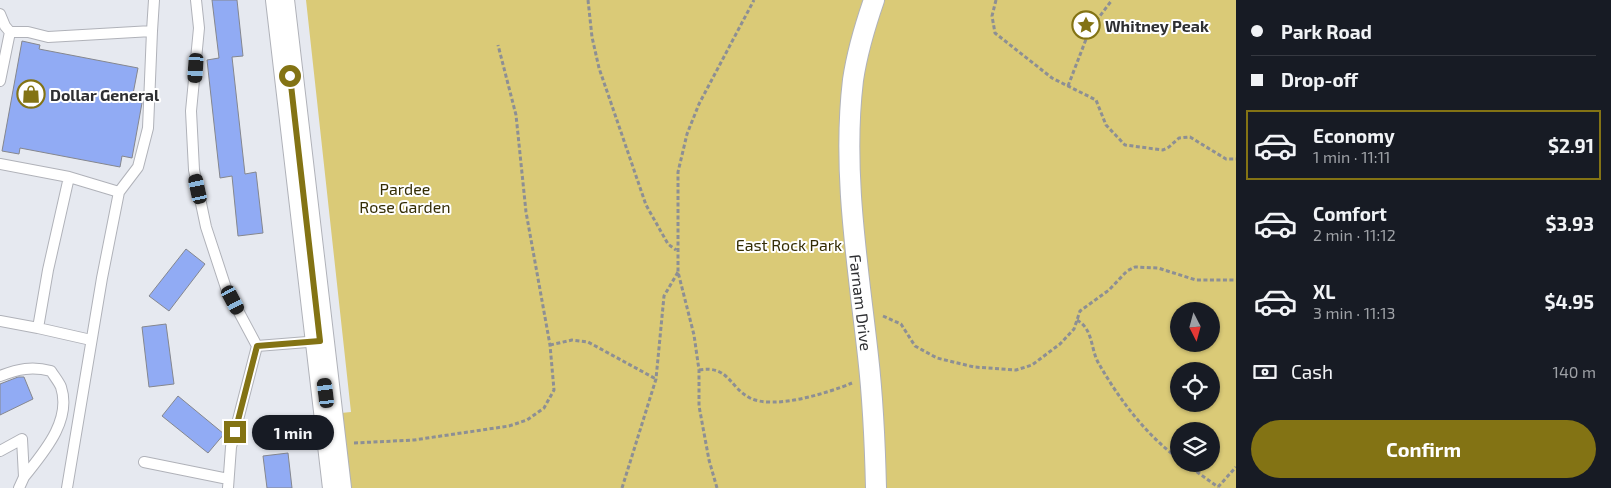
<!DOCTYPE html>
<meta charset="utf-8">
<style>
:root{--surface:#171b24;--page:#20242c;--text:#f1f3f6;--muted:#9ea1a6;--line:#363941;--accent:#837314}
body{margin:0;font-family:"Exo 2",sans-serif;background:var(--page);color:var(--text);height:100vh;display:flex;flex-direction:column;font-size:19px;white-space:nowrap}
*{box-sizing:border-box;margin:0}
p{font-size:16px;color:var(--muted)}
.icon{flex:none;width:28px;height:28px;fill:none;stroke:currentColor;stroke-width:2;stroke-linecap:round;stroke-linejoin:round}
.map{position:relative;flex:1;overflow:hidden}
.drawer{display:flex;flex-direction:column;background:var(--surface);width:375px}
.drawer>*{flex:none}
.guide{display:grid;align-content:center;height:110px;padding:0 15px;background:var(--surface)}
.needle{width:32px;rotate:174deg}
.buttons{position:absolute;left:1170px;top:302px;display:grid;gap:10px}
.buttons a{display:grid;place-items:center;width:50px;height:50px;border-radius:50%;background:var(--surface);box-shadow:0 1px 4px #0004;font-size:25px}
.end{position:absolute;width:22px;height:22px;margin:-11px;border:6px solid #837314;background:#fff;box-shadow:0 0 0 2px #fff}
.from{border-radius:50%}
.bubble{position:absolute;height:35px;border-radius:18px;background:var(--surface);box-shadow:0 1px 4px #0004;font-size:16px;font-weight:700;line-height:35px;text-align:center}
.car{position:absolute;width:15px;height:30px;margin:-15px -8px;border-radius:6px;box-shadow:0 0 4px 1px #0007;background:linear-gradient(#222 24%,#8ab4d8 0 40%,#222 0 76%,#8ab4d8 0 86%,#222 0)}
.guide b{display:flex;align-items:center;gap:18px;height:48px;font-size:19px}
.guide b+b{border-top:1px solid var(--line)}
.guide i{width:12px;height:12px;background:var(--text)}
ul{padding:0;list-style:none}
li{display:flex;align-items:center;gap:15px;height:70px;margin:0 10px 8px;padding:0 5px;border:2px solid transparent;border-radius:0px}
li div{flex:1}
li b{display:block;font-size:19px}
li em{font-style:normal;font-weight:700}
li.selected{border-color:var(--accent)}
li>.icon{width:45px;height:45px;stroke-width:1.5}
.pay{display:flex;align-items:center;gap:12px;height:55px;padding:0 15px;font-size:19px}
.pay p{margin-inline-start:auto}
.cta{display:flex;gap:10px;margin-top:auto;padding:10px 15px}
.cta a{flex:1;height:58px;border-radius:30px;background:var(--accent);color:#fff;font-size:20px;font-weight:700;line-height:58px;text-align:center}
main{display:flex;flex:1;min-height:0}
.map>svg:first-child{display:block}
</style>
<main>
<div class="map">
<svg width="1236" height="488" viewBox="0 0 1236 488">
<rect width="100%" height="100%" fill="#e6e9f0"/>
<path fill="#daca77" fill-rule="evenodd" d="M 306,0 L 1236,0 L 1236,488 L 349,488 L 341,413 L 351,412 ZM 1179,311 L 1211,311 L 1211,344 L 1179,344 ZM 1179,371 L 1211,371 L 1211,404 L 1179,404 ZM 1179,431 L 1211,431 L 1211,464 L 1179,464 Z"/>
<path fill="#91abf4" stroke="#85878e" d="M 212,0 L 237,0 L 243,56 L 232,57 L 245,174 L 256,172 L 263,233 L 238,236 L 232,176 L 220,178 L 207,60 L 219,58 Z
M 22,41 L 40,45 L 39,49 L 138,68 L 133,94 L 142,96 L 142,103 L 132,158 L 122,156 L 120,167 L 20,148 L 19,154 L 2,151 Z
M 186,249 L 205,264 L 169,311 L 149,296 Z
M 166,324 L 174,384 L 149,387 L 142,327 Z
M 18,377 L 24,377 L 33,399 L 0,415 L 0,384 Z
M 178,396 L 224,434 L 208,453 L 162,416 Z
M 288,453 L 292,488 L 267,488 L 263,456 Z"/>
<g fill="none" stroke-linecap="round" stroke-linejoin="round">
<g stroke="#b0b2b9" stroke-width="12">
<path id="lane" d="M 196,0 L 199,28 L 191,111 L 194,170 L 206,227 L 226,288 L 257,346
M 0,14 L 5,26 L 10,32
M 0,81 L 10,32 L 28,32 L 48,37 L 152,31 L 154,0
M 0,164 L 69,177 L 48,270 L 38,328 L 0,321
M 119,192 L 138,167 L 148,128 L 152,31
M 38,328 L 91,340
M 0,376 C 18,369 32,366 51,371 C 54,376 59,382 61,387 C 72,421 43,453 24,477
M 0,451 L 22,439 L 24,477 L 19,488
M 144,462 L 228,479
M 67,488 L 102,278 L 119,192 L 69,177
M 228,488 L 231,447 L 257,346 L 320,341"/>
</g>
<g stroke="#b0b2b9" stroke-width="22">
<g id="street">
<path id="s1" d="M 874,0 C 865,26 857,53 853,80 C 842,172 858,265 868,356 C 873,400 875,444 876,488"/>
</g>
</g>
<g stroke="#b0b2b9" stroke-width="30">
<path id="secondary" d="M 280,0 L 337,488"/>
</g>
<path stroke="#8d8f94" stroke-width="3" stroke-dasharray="4 2.5" stroke-linecap="butt" d="M 588,0 L 592,37 L 599,68 L 646,205 L 668,244 L 676,250
M 996,0 L 992,16 L 995,33 L 1052,78 L 1096,100 L 1106,125 L 1125,145 L 1163,150 L 1169,147 L 1179,138 L 1190,137 L 1226,159 L 1236,159
M 1068,86 L 1090,29 L 1112,0
M 883,316 L 901,324 L 915,346 L 937,358 L 974,367 L 1016,370 L 1032,365 L 1060,344 L 1074,329 L 1080,311 L 1109,290 L 1127,271 L 1135,267 L 1158,268 L 1196,280 L 1236,280
M 1077,320 C 1094,330 1090,349 1099,364 C 1119,399 1146,435 1179,459
M 550,345 L 572,340 L 588,342 L 656,379
M 699,370 C 729,365 729,387 750,398 C 774,410 828,393 852,383
M 354,443 L 414,440 L 509,426 L 527,420 L 544,408 L 554,390 L 550,345 L 526,212 L 516,115 L 498,45
M 1186,464 L 1218,487
M 1218,487 L 1236,467
M 622,488 L 656,379 L 664,296 L 678,272
M 717,488 L 709,460 L 699,406 L 699,370 L 694,335 L 678,272 L 678,172 L 687,134 L 699,104 L 754,0"/>
<use href="#lane" stroke="#fff" stroke-width="10"/>
<use href="#street" stroke="#fff" stroke-width="20"/>
<use href="#secondary" stroke="#fff" stroke-width="28"/>
</g>
<g fill="none" stroke-linecap="round" stroke-linejoin="round">
<path stroke="#837314" stroke-width="6" d="M 235,432 L 257,346 L 320,341 L 290,76"/>
</g>
<defs>
<g id="sight-ring" transform="scale(1.4375)"><circle r="9.5" fill="#fff" stroke="#837314" stroke-width="1.5"/><path d="M0-6L1.8-2.2L6-1.7L2.9 1.2L3.7 5.4L0 3.3L-3.7 5.4L-2.9 1.2L-6-1.7L-1.8-2.2Z" fill="#837314"/></g>
<g id="shop-ring" transform="scale(1.4375)"><circle r="9.5" fill="#fff" stroke="#837314" stroke-width="1.5"/><path d="M-5-2.5h2.3a2.7 3.5 0 0 1 5.4 0H5L5.5 6h-11ZM-1.5-2.5h3a1.5 2.3 0 0 0-3 0Z" fill="#837314"/></g>
</defs>
<g fill-rule="evenodd">
<use href="#sight-ring" x="1086" y="25"/>
<use href="#shop-ring" x="31" y="94"/>
</g>
<g text-anchor="middle" dominant-baseline="central" stroke-width="4" stroke-linejoin="round" paint-order="stroke">
<g font-size="16" font-weight="bold" fill="#2e2f32" stroke="#fff" text-anchor="start">
<text x="1105" y="25">Whitney Peak</text>
<text x="50" y="94">Dollar General</text>
</g>
<g font-size="16" fill="#342d05" stroke="#fff">
<text x="405" y="188">Pardee<tspan x="405" dy="18">Rose Garden</tspan></text>
<text x="789" y="244">East Rock Park</text>
</g>
<g font-size="16" fill="#2e2f32" stroke="#fff">
<text stroke="none"><textPath href="#s1" startOffset="306">Farnam Drive</textPath></text>
</g>
</g>
</svg>
<div class="buttons">
<a><svg class="needle" viewBox="-14 -14 28 28"><path d="M0-13l5 13h-10z" fill="#e53935"/><path d="M0 13l5-13h-10z" fill="#9ea1a6"/></svg></a>
<a><svg class="icon" aria-label="locate" viewBox="0 0 24 24"><circle cx="12" cy="12" r="6"/><path d="M12 2v4M12 18v4M2 12h4M18 12h4"/></svg></a>
<a><svg class="icon" aria-label="layers" viewBox="0 0 24 24"><path d="M12 4l9 5-9 5-9-5zM3 14l9 5 9-5"/></svg></a>
</div>
<i class="end from" style="left:290px;top:76px"></i>
<i class="end" style="left:235px;top:432px"></i>
<div class="bubble" style="left:252px;top:415px;width:82px">1 min</div>
<i class="car" style="left:196px;top:68px;rotate:184deg"></i>
<i class="car" style="left:198px;top:189px;rotate:348deg"></i>
<i class="car" style="left:233px;top:300px;rotate:152deg"></i>
<i class="car" style="left:326px;top:393px;rotate:353deg"></i>
</div>
<section class="drawer">
<div class="guide">
<b><i class="from"></i>Park Road</b>
<b><i></i>Drop-off</b>
</div>
<ul>
<li class="selected"><svg class="icon" aria-label="car" viewBox="0 0 24 24"><path d="M5 17H2v-5l4-1 3-4h7l3 4 3 1v5h-3M9 17h6M6 11h13"/><circle cx="7" cy="17" r="2"/><circle cx="17" cy="17" r="2"/></svg><div><b>Economy</b><p>1 min · 11:11</p></div><em>$2.91</em></li>
<li><svg class="icon" aria-label="car" viewBox="0 0 24 24"><path d="M5 17H2v-5l4-1 3-4h7l3 4 3 1v5h-3M9 17h6M6 11h13"/><circle cx="7" cy="17" r="2"/><circle cx="17" cy="17" r="2"/></svg><div><b>Comfort</b><p>2 min · 11:12</p></div><em>$3.93</em></li>
<li><svg class="icon" aria-label="car" viewBox="0 0 24 24"><path d="M5 17H2v-5l4-1 3-4h7l3 4 3 1v5h-3M9 17h6M6 11h13"/><circle cx="7" cy="17" r="2"/><circle cx="17" cy="17" r="2"/></svg><div><b>XL</b><p>3 min · 11:13</p></div><em>$4.95</em></li>
</ul>
<div class="pay"><svg class="icon" aria-label="cash" viewBox="0 0 24 24"><path d="M3 7h18v10H3z"/><circle cx="12" cy="12" r="2"/></svg>Cash<p>140 m</p></div>
<div class="cta"><a>Confirm</a></div>
</section>
</main>
